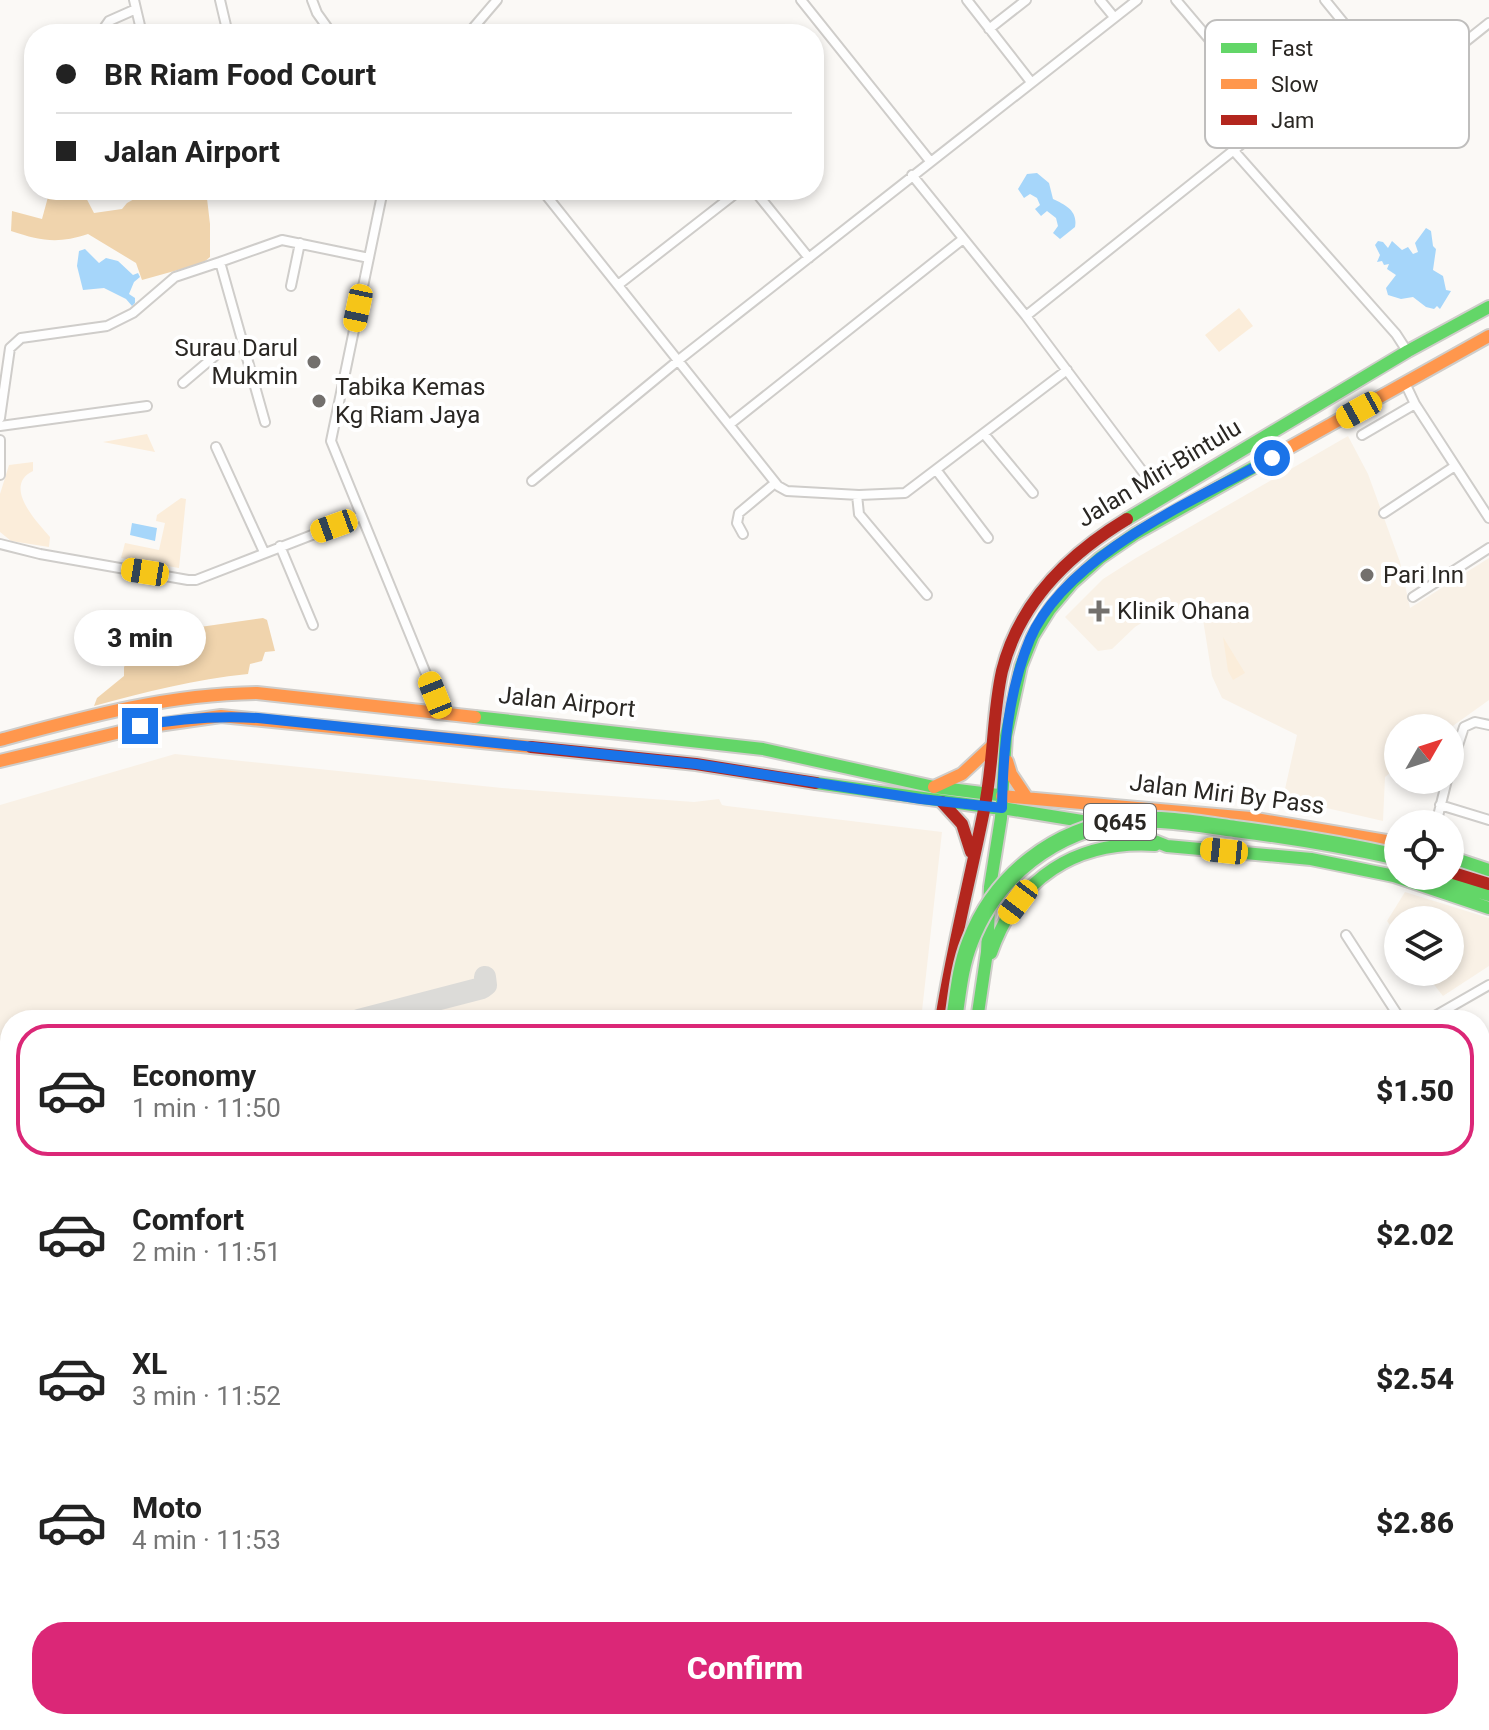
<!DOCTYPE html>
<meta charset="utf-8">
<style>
:root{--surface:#fff;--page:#f6f6f6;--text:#222;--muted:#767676;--line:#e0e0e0;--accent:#db2777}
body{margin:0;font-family:Roboto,sans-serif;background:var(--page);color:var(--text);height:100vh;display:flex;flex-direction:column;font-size:30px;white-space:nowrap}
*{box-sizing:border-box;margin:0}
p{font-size:26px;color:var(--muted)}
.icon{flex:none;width:44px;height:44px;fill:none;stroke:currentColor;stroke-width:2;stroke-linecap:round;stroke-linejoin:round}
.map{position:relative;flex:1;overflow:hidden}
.sheet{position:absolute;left:0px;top:1010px;width:1490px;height:720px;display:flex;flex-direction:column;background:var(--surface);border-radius:32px 32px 0 0;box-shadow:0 4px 12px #0003}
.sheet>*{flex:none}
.top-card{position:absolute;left:24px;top:24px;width:800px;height:176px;border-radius:32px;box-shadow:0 4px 12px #0003;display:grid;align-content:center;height:176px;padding:0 32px;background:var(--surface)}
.needle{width:52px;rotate:51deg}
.buttons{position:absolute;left:1384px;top:714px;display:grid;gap:16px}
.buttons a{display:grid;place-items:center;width:80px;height:80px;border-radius:50%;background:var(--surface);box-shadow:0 4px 12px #0003;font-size:40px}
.end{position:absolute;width:36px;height:36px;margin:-18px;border:10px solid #1a73e8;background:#fff;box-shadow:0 0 0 4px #fff}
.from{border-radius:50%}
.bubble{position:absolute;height:56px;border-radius:28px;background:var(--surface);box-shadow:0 4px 12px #0003;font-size:26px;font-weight:800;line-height:56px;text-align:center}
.car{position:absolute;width:24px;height:48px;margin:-24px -12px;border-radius:10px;box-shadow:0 0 6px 2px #0007;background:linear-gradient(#f5c518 24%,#345 0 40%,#f5c518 0 76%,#345 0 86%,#f5c518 0)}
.top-card b{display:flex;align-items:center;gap:28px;height:76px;font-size:30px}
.top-card b+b{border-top:2px solid var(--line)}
.top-card i{width:20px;height:20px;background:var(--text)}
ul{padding:14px 0 0;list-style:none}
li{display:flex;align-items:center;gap:24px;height:132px;margin:0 16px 12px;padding:0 16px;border:4px solid transparent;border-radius:32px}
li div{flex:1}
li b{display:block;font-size:30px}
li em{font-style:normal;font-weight:800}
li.current{border-color:var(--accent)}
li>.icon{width:72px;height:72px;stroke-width:1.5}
.action{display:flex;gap:16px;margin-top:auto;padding:16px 32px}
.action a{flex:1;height:92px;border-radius:32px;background:var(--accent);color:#fff;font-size:32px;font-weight:800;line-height:92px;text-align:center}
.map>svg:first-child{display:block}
</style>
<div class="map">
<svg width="1489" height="1730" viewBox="0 0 1489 1730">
<rect width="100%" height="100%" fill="#fbf9f6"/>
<path fill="#f9f1e6" d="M 1348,436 L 1368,474 L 1400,562 L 1410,608 L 1489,558 L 1489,700 L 1450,728 L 1398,728 L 1398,767 L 1385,777 L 1383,821 L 1283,798 L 1297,735 L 1222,698 L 1212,676 L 1201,607 L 1164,609 L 1135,627 L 1112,649 L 1098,651 L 1065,617 L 1103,579 L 1136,558 Z
M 175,754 L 502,788 L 694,802 L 719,799 L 722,805 L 727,806 L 942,832 L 921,1020 L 10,1020 L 10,1720 L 606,1720 L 566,1730 L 0,1730 L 0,805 Z
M 1405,892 L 1489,918 L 1489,966 L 1443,996 L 1424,972 L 1450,972 L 1450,920 L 1398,920 L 1398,936 L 1387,921 Z"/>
<path fill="#fbedda" d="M 1239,308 L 1253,326 L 1219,352 L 1205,335 Z
M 147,434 L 155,452 L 103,442 Z
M 33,462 L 33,471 C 2,486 37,522 50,537 L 49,547 L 11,541 L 0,532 L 0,494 L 9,465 Z
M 181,498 L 186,499 L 179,568 L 121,558 L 125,543 L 159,550 L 165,523 L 156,521 L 157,515 Z
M 1223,637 L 1245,673 L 1233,680 L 1228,671 Z"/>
<path fill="#f0d4ad" d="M 54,190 L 82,190 L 94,213 L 122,209 L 127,203 L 145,193 L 146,190 L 206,190 L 210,224 L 210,257 L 203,263 L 142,280 L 136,263 L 88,234 C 58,244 41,241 11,231 L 12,211 L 42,219 L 48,197 Z
M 263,618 L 267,620 L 275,651 L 265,652 L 262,661 L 250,664 L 248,674 C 195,679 146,692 94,706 L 97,698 L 124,676 L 124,667 L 144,635 Z"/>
<path fill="#a6d6fa" d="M 1037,173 L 1049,183 L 1053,199 C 1066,205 1078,211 1075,227 L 1060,239 L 1053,233 L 1058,226 L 1056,218 L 1047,211 L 1041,216 L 1035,209 L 1040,205 L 1037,198 L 1030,194 L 1024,198 L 1018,189 L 1027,174 Z
M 1426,228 L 1431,231 L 1433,246 L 1436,249 L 1433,270 L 1443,276 L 1446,290 L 1451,291 L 1440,309 L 1437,306 L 1434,309 L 1426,307 L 1413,297 L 1401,299 L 1388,295 L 1386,288 L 1396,275 L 1387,269 L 1389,264 L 1384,265 L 1382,261 L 1377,262 L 1380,255 L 1375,245 L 1378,241 L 1383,242 L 1388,248 L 1392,241 L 1402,250 L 1408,247 L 1413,254 L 1418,252 L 1415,243 Z
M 85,249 L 99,263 L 106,258 L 118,261 L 133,275 L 138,273 L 140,277 L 134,282 L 129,294 L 135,298 L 135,303 L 132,306 L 126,299 L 104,288 L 83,290 L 77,266 L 79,251 Z
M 132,523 L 157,528 L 155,541 L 130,535 Z"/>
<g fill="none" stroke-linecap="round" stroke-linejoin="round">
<path stroke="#dcdbd8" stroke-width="22" d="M 359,1020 L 482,988 L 486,985 L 485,977"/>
<path stroke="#dcdbd8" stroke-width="54" d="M 0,1493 L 10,1491"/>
<g stroke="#cfcdca" stroke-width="12">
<path id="street" d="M 134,0 L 142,34
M 220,0 L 228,34
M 312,0 L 317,13 L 332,34
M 801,0 L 930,161
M 967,0 L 1031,82
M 1100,0 L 1114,17
M 1176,0 L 1275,117
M 1325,0 L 1395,86 L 1400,88 L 1411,85 L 1489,23
M 989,29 L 1026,0
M 100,34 L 109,21 L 136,9
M 468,34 L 497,0
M 1234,151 L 1396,334 L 1407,351
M 912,175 L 1026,316 L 1143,472
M 383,190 L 331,441 L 442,713
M 542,190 L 778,486 L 787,491 L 859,495 L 905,493 L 1067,370
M 754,190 L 809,258
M 618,285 L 740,190
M 291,286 L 300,243
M 1026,316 L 1363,47
M 183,383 L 216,355 L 242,345
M 1406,385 L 1415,404 L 1489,518
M 0,418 L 10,348 L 21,338 L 107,326 L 133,313 L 175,277 L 220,262
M 265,422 L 220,262 L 282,240 L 369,258
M 730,424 L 963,239
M 0,426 L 147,406
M 984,434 L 1033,493
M 1362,435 L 1415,404
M 0,440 L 0,475
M 216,447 L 264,552
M 937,471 L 988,538
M 532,481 L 680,359 L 1137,0
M 857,495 L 859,514 L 927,595
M 1384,513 L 1455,466
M 743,534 L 737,523 L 739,513 L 775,483
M 0,544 L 40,554 L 188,580 L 196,580 L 361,516
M 280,546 L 313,625
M 1413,597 L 1489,548
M 1450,770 L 1464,727 L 1475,722 L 1489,725
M 1440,805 L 1489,820
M 1436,824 L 1447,780
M 1346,935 L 1401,1020
M 1428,1020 L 1489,985
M 1480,1527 L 1489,1519
M 1480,1686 L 1489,1692
M 1171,1720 L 1180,1730
M 1249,1720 L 1254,1730
M 1458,1720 L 1464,1730
M 1332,1730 L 1333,1720"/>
</g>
<g stroke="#cfcdca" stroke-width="16">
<path id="fast" d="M 1127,519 L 1408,351 L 1489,307
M 475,717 L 763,749 L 934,787 L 998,795
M 816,783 L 994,808
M 1002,808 L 1088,822 L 1137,834 L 1167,846 L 1311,859 L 1394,876 L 1489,908
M 1450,857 L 1489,870
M 1424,876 L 1489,895
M 991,953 C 1017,878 1076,840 1155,845
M 977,1020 L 987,952 L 990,887 L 1001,818 L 1006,736 L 1021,666 L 1033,636 L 1050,609 L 1072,583 L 1100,558 L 1135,534 L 1258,465
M 1480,1681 L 1489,1676
M 1141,1720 L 1149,1730"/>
</g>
<g stroke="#cfcdca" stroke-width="16">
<path id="slow" d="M 1258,465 L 1489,336
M 0,740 C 85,717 168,694 257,693 L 475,717
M 0,761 L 137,728 L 221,716 L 531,747
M 1007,761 L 1011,774 L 1027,798
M 934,787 L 962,774 L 992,746
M 1002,796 L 1250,818 L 1398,843
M 1122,1720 L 1130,1730
M 1391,1730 L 1406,1720"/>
</g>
<g stroke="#cfcdca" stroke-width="16">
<path id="jam" d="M 531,747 L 696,764 L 816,783
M 942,802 L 962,824 L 971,852
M 1450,872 L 1489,884
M 941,1020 C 952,949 970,880 984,810 C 994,764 992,716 1002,671 C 1019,602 1069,554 1127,519"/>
</g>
<use href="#street" stroke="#fefefe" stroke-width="8"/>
<use href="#fast" stroke="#63d668" stroke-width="12"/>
<use href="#slow" stroke="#ff974d" stroke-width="12"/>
<use href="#jam" stroke="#b3261e" stroke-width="12"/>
<g stroke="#cfcdca" stroke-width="20" stroke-linecap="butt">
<path id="fast-bridge" d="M 954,1020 C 958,994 960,967 970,942 C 995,876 1055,829 1126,821 C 1162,817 1200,824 1235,829 C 1290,836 1344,845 1398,857"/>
</g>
<use href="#fast-bridge" stroke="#63d668" stroke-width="16"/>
</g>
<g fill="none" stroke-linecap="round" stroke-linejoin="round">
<path stroke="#1a73e8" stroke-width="10" d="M 140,726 C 180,718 218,716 258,718 L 696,764 L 921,799 L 1002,808 C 1003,751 1008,692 1030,639 C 1066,555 1195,500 1272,458"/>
</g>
<g fill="#73706d" stroke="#fff" stroke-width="3">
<circle cx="314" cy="362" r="8"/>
<circle cx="319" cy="401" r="8"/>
<circle cx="1367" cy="575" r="8"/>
<path d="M1095 599h8v8h8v8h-8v8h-8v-8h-8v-8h8z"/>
</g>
<g text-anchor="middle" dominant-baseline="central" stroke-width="8" stroke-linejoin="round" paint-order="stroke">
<rect fill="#fff" stroke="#6a6865" stroke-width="2" x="1084" y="804" width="72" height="36" rx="6"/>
<g font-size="22" font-weight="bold" fill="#2a2723">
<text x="1120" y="822">Q645</text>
</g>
<g font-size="24" fill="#2a2723" stroke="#fff" text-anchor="start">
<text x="298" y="348" text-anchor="end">Surau Darul<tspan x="298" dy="28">Mukmin</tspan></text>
<text x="335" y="387">Tabika Kemas<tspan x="335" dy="28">Kg Riam Jaya</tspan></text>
<text x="1383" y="575">Pari Inn</text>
<text x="1117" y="611">Klinik Ohana</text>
</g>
<g font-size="24" fill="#2a2723" stroke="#fff">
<text transform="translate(1159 473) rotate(-31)">Jalan Miri-Bintulu</text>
<text transform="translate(567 702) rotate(6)">Jalan Airport</text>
<text transform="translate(1227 794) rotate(7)">Jalan Miri By Pass</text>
</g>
</g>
<rect x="1205" y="20" width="264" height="128" rx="12" fill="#fff" stroke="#bfbebd" stroke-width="2"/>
<rect x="1221" y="43" width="36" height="10" fill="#63d668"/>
<rect x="1221" y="79" width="36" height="10" fill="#ff974d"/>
<rect x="1221" y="115" width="36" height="10" fill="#b3261e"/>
<g font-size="22" fill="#2a2723">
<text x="1271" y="56">Fast</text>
<text x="1271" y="92">Slow</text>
<text x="1271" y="128">Jam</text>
</g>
</svg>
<div class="buttons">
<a><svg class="needle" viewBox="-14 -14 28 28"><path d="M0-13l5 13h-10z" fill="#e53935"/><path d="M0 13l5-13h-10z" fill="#767676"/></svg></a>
<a><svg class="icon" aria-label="locate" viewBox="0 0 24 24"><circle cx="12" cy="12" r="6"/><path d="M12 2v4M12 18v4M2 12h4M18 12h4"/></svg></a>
<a><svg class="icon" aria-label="layers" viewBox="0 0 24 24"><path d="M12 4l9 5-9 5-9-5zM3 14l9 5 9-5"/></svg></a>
</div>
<i class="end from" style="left:1272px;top:458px"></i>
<i class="end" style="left:140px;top:726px"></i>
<div class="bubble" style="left:74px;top:610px;width:132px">3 min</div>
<i class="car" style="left:358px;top:308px;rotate:192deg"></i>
<i class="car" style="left:1359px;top:410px;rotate:241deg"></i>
<i class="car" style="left:334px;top:526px;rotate:250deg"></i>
<i class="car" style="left:145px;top:572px;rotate:279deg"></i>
<i class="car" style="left:435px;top:695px;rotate:338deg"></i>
<i class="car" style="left:1224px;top:851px;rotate:276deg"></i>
<i class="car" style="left:1018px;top:902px;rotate:217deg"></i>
<div class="top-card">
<b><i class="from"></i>BR Riam Food Court</b>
<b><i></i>Jalan Airport</b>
</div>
<section class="sheet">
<ul>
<li class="current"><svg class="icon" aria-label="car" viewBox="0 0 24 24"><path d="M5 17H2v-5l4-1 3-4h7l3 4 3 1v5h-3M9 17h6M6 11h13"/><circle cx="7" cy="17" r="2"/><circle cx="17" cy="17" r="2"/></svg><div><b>Economy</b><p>1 min · 11:50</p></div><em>$1.50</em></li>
<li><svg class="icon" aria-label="car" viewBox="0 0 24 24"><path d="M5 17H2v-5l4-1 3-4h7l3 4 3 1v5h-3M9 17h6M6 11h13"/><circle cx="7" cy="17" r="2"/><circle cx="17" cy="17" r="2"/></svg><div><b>Comfort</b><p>2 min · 11:51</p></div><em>$2.02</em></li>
<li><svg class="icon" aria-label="car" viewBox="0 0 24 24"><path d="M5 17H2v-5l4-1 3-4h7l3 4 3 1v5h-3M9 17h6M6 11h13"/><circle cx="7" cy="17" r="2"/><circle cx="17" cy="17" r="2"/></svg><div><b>XL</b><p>3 min · 11:52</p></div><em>$2.54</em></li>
<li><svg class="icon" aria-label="car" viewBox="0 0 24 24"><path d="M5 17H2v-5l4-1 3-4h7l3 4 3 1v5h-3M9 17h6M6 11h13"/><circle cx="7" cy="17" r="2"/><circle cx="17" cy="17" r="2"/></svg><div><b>Moto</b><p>4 min · 11:53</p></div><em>$2.86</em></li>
</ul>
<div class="action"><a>Confirm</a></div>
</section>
</div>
